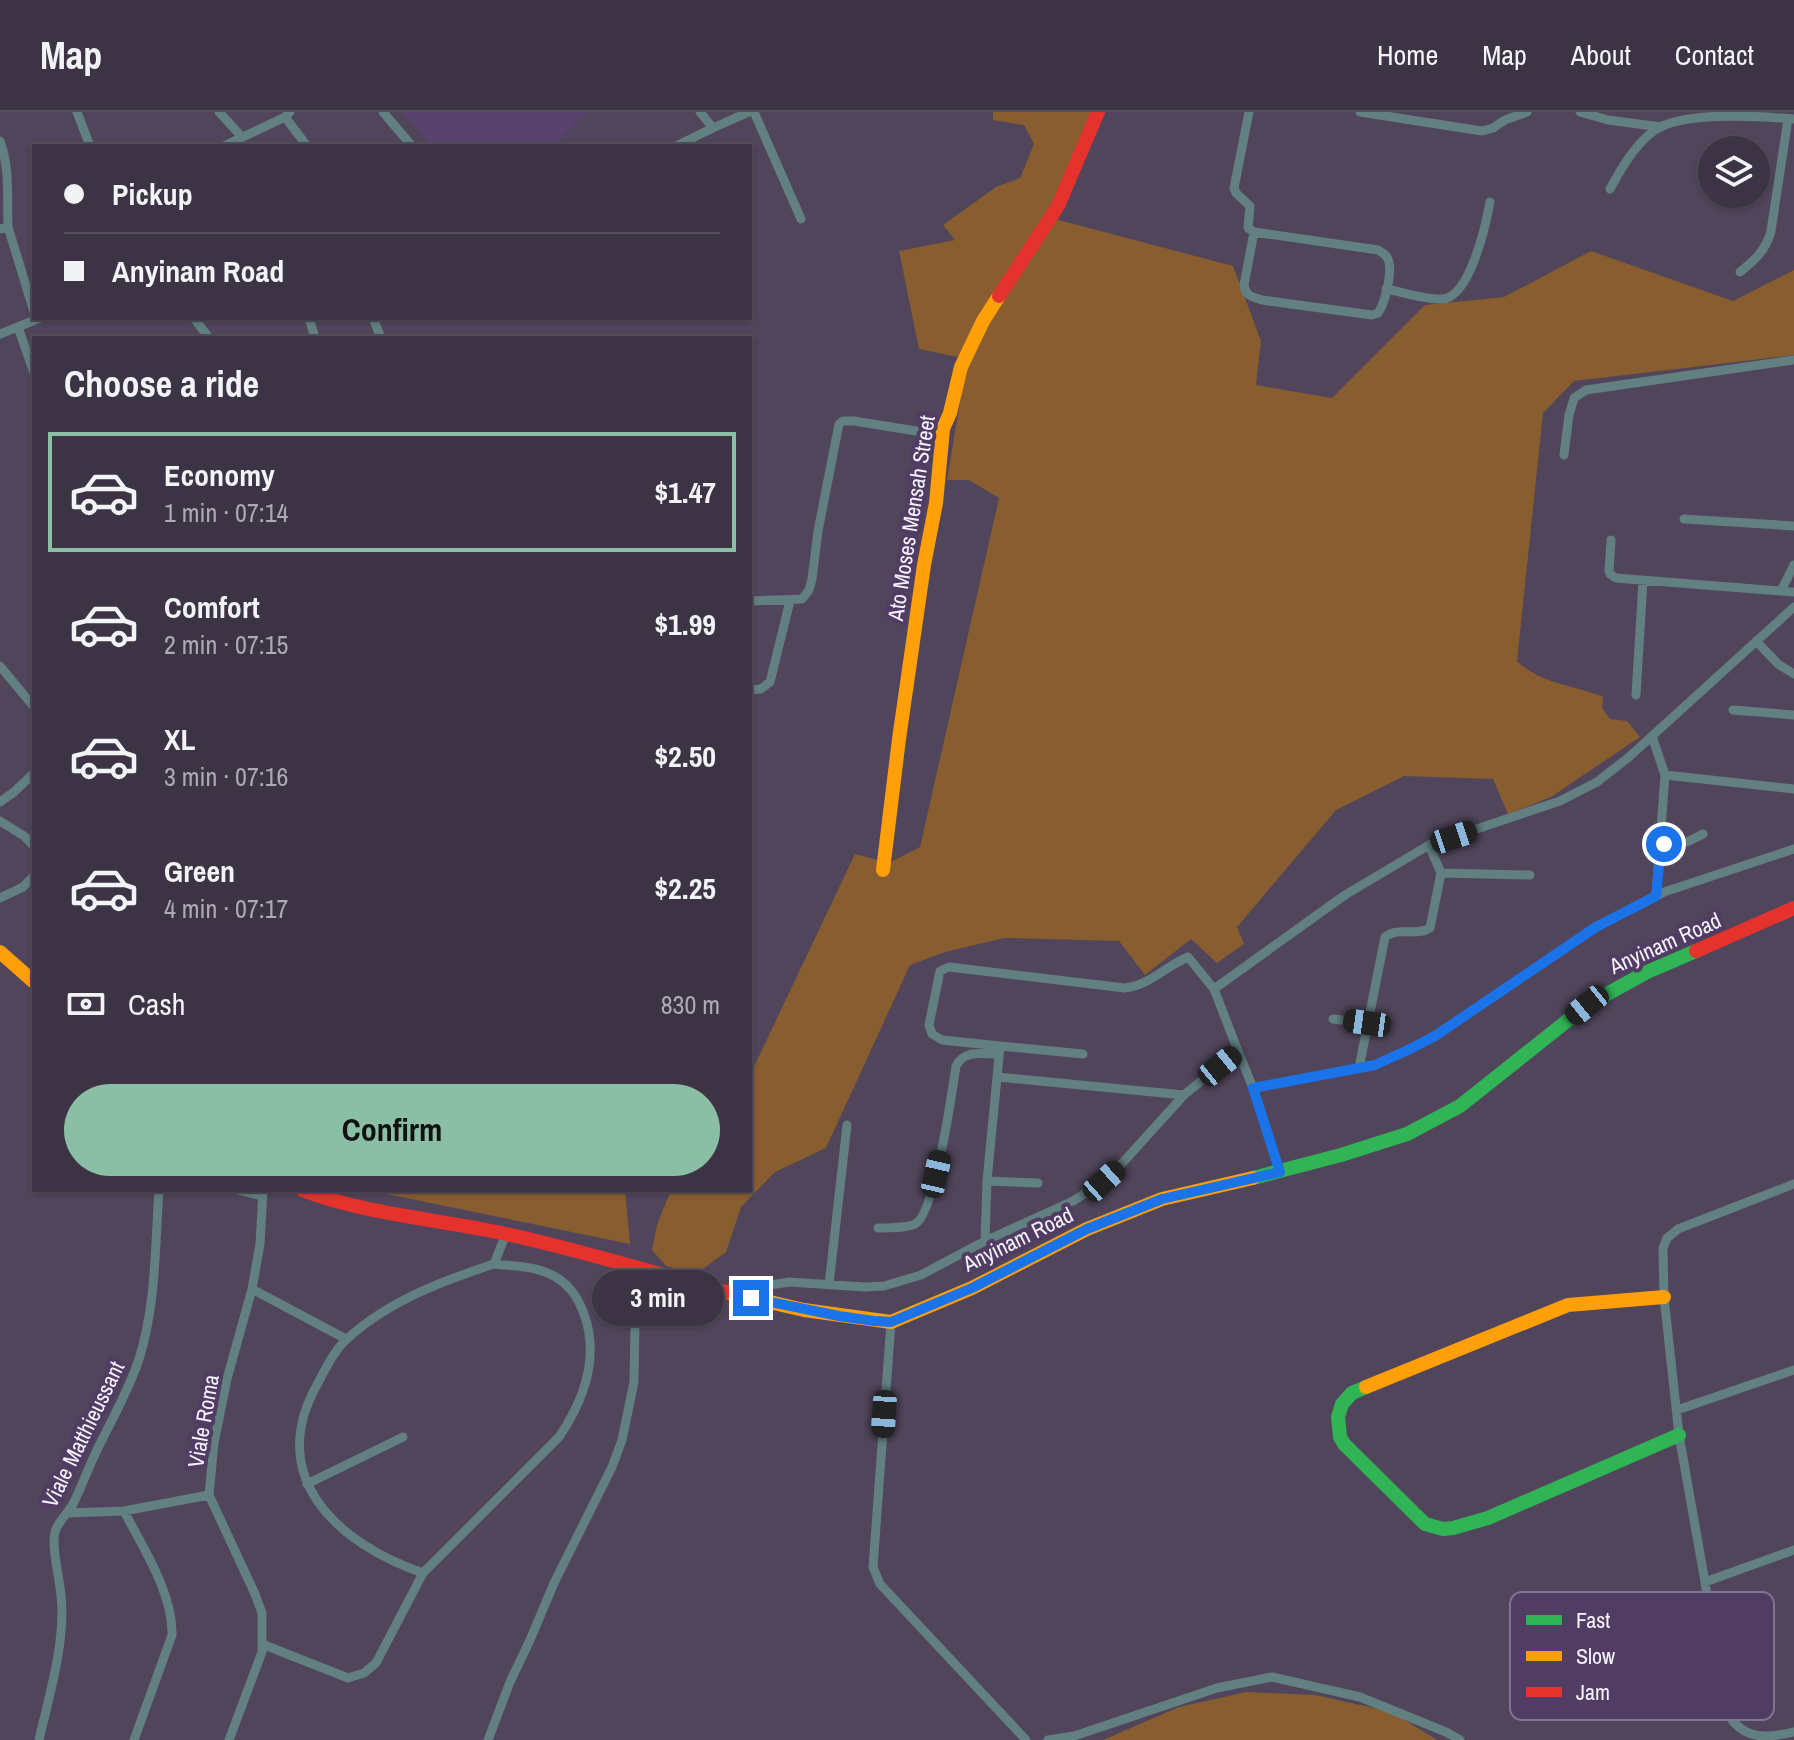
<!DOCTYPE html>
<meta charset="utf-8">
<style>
:root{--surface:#3c3444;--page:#473f4f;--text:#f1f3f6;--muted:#acaab2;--line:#554f5d;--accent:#8abfa5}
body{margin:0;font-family:"Archivo Narrow",sans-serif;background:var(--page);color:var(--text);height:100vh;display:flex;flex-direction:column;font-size:30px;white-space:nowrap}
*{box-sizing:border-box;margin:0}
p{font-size:26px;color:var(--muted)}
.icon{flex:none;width:44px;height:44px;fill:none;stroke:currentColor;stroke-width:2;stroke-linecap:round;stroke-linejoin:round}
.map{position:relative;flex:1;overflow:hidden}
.side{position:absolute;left:32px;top:224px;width:720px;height:856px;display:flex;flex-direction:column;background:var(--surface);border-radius:0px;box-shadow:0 2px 6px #0004,0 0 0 2px var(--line)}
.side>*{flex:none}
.banner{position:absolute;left:32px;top:32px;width:720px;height:176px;border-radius:0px;box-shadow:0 2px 6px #0004,0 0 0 2px var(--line);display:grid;align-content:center;height:176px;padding:0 32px;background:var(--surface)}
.fabs{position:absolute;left:1698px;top:24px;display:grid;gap:16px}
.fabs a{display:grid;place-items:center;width:72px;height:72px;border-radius:50%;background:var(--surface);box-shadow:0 2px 6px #0004,0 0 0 2px var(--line);font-size:40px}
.end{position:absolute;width:36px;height:36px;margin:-18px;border:10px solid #1a73e8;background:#fff;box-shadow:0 0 0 4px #fff}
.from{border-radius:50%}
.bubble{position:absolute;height:56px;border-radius:28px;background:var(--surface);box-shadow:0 2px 6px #0004,0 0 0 2px var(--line);font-size:26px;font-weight:800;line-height:56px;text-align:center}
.car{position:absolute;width:24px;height:48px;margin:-24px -12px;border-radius:10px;box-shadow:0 0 6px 2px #0007;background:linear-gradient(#222 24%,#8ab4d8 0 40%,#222 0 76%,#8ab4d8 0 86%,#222 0)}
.banner b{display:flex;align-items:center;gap:28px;height:76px;font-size:30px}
.banner b+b{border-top:2px solid var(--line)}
.banner i{width:20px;height:20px;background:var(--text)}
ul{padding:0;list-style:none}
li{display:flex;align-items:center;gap:24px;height:120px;margin:0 16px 12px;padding:0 16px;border:4px solid transparent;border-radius:0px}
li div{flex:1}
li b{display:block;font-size:30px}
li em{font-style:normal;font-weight:800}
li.current{border-color:var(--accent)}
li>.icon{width:72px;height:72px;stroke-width:1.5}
h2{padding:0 32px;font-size:36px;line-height:96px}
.pay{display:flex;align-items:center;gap:20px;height:88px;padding:0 32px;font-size:30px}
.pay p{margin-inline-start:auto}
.cta{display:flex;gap:16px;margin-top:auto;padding:16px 32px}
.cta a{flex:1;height:92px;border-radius:48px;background:var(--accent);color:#111;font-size:32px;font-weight:800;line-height:92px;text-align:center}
header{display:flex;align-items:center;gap:48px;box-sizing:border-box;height:112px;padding:0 40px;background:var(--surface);border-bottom:2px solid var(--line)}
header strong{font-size:38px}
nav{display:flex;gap:44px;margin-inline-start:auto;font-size:28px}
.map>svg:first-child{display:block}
</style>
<header>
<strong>Map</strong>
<nav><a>Home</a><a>Map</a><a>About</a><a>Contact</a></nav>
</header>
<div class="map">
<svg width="1794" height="1628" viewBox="0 0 1794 1628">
<rect width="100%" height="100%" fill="#50455b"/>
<path fill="#59426d" d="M 402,0 L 588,0 L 552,34 L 432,34 Z"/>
<path fill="#885d2f" d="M 993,0 L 1091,0 L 1056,90 L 958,245 L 919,237 L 899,139 L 955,128 L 943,113 L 996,75 L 1020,66 L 1034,32 L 1024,13 L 993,8 Z
M 1055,107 L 1233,154 L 1261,229 L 1256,273 L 1332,286 L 1425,193 L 1504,185 L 1591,139 L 1733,189 L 1794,158 L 1794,243 L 1574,269 L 1543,301 L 1517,549 C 1540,572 1574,573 1603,585 L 1602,596 L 1610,607 L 1627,609 L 1640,625 L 1551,685 L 1508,702 L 1493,667 L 1404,664 L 1336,698 L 1237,815 L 1244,832 L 1217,851 L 1191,827 L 1145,863 L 1119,829 L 1004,826 L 945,840 L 910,853 L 826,1036 L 775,1060 L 741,1095 L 726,1140 L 696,1162 L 666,1154 L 652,1138 L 657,1113 L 671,1078 L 750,1078 L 750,963 L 855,742 L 889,751 L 920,735 L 999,386 L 969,368 L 947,368 L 966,254 L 1001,190 Z
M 367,1078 L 625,1078 L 630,1132 Z
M 1246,1580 L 1315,1583 L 1392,1600 L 1437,1628 L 1103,1628 L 1179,1595 Z"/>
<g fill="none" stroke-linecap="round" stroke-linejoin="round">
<path stroke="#627f81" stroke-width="9" d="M 77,0 L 90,34
M 219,0 L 242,25
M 383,0 L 412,34
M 700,0 L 713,16 L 749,0
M 754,0 L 801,107
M 1249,0 L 1234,76 L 1236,81 L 1250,94 L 1248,116 L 1254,120 L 1378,138 C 1382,141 1386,142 1388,147 C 1393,158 1385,192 1378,201 L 1372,203 L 1262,188 C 1253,185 1245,184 1244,173 L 1254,120
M 1360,0 L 1482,19 L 1493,16 L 1505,8 L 1527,0
M 1580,0 L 1608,8 L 1661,15
M 285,5 L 307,34
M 0,29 C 10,55 7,87 8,115
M 224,34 L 285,5 L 290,0
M 676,34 L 713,16
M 1610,77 C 1622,55 1639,25 1662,14 C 1695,0 1757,4 1794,7
M 0,117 L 8,115 L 34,200
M 1740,160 C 1755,148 1766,138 1771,119 L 1788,7
M 1386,177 C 1403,180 1426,188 1442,187 C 1470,186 1486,112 1490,90
M 194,206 L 209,226
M 309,206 L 315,226
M 373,206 L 381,226
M 18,215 L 34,261
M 0,222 L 40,206
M 1564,343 L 1569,303 L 1574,286 L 1586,278 L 1794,248
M 1684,407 L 1794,414
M 1611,428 L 1609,459 L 1610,462 L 1616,466 L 1794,480
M 1781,479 L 1794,453
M 750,489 L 802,487 L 809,478 L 812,467 L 818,419 L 839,312 L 843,309 L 854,309 L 916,319 L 926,320 L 943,317
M 1756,529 L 1778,552 L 1794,562
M 0,554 L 34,595
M 750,578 L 761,577 L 770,570 L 790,489
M 1636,583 L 1643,469
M 1733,598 L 1794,603
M 1652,624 L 1665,663 L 1656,784
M 1665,663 L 1794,677
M 0,690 L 14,680 L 34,661
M 0,709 L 24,724 L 34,734
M 1429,733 L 1441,761
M 1661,733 L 1687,730 L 1703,722
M 0,786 L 23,775 L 34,764
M 1333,907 L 1367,911
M 1000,934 L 1083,942
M 1238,939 L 1214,877 L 1345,783 L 1429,733 L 1560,689 L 1597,670 L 1629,645 L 1794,495
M 1359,956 L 1385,825 C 1399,814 1416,825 1430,816 L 1441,761 L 1530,763
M 998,965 L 1184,983
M 1253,976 L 1375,953 L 1410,937 L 1435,924 L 1596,815 L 1664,780 L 1794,737
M 987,1069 L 1038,1071
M 1794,1072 L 1678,1117 L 1667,1126 L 1663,1136 L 1664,1185 L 1679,1323 L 1705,1470 L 1710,1506 L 1730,1605 C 1745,1628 1768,1626 1794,1620
M 238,1078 L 262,1084
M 878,1116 C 889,1115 906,1117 915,1112 C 935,1102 952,980 956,954 C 965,937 982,942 999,942
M 985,1129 L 987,1069 L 1000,934 L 942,928 L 932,922 L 929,913 L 940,859 L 949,855 L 1125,876 C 1150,873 1166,854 1188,845 L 1214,877
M 829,1173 L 847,1013
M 252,1177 L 346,1227
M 732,1179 L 789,1170 L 865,1175 L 884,1174 L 921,1163 L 985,1129 L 1073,1089 L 1104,1069 L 1117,1057 L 1184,983 L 1238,939 L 1253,976 L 1280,1060
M 891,1210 L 873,1455 L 880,1472 L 1026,1628
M 1677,1298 L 1794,1258
M 307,1372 L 403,1325
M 124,1399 C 143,1436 173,1481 172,1523 L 134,1628
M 68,1401 L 124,1399 L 209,1383
M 423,1461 C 338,1432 264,1365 318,1271 C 326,1256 335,1237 348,1226 C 389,1189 442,1169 494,1152 L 506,1122
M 1705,1470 L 1794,1438
M 262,1532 L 348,1566 L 364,1561 L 376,1551 L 423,1461 L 559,1325 C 584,1288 600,1246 584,1202 C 578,1186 570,1173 554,1164 C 536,1154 514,1154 494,1152
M 39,1628 C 49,1584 66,1529 61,1484 C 60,1467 50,1432 56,1417 C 60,1408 68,1401 73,1392 C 82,1374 89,1354 98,1336 C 112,1307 129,1278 139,1247 C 156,1194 155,1134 159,1078
M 229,1628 L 262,1540 L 262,1501 L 255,1482 L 209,1383 L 214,1331 L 227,1267 L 252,1177 L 260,1132 L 263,1078
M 488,1628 L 510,1570 L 530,1528 L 554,1471 L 612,1355 L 622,1328 L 634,1270 L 636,1155
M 1048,1628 L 1074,1624 L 1217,1576 L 1272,1565 L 1360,1585 L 1446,1620 L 1460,1628"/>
<path stroke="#30b455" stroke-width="14" d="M 1253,1066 L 1341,1043 L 1407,1022 L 1460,994 L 1587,893 L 1647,860 L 1696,839
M 1366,1275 L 1352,1281 L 1342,1292 L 1338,1305 L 1340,1325 L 1344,1332 L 1425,1412 L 1443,1417 L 1453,1416 L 1488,1406 L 1679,1323"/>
<path stroke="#ff9f0a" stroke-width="14" d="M 883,758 L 899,627 L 924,453 L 936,391 L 943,317 L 950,301 L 961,255 L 983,209 L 999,184
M 0,840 L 34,870
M 726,1180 L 804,1198 L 891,1210 L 972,1176 L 1087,1117 L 1162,1087 L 1253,1066
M 1366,1275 L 1568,1193 L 1664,1185"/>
<path stroke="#e5322d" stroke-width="14" d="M 999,184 L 1058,94 L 1098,0
M 1696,839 L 1794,796
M 302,1078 C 368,1103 438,1107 506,1122 C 580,1138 653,1161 726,1180"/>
</g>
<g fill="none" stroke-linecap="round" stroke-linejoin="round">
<path stroke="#1a73e8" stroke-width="10" d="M 751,1186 L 839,1204 L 874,1209 L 891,1210 L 972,1176 L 1087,1117 L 1162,1087 L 1280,1060 L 1253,976 L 1375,953 L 1410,937 L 1435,924 L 1596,815 L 1656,784 L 1661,733 L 1664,732"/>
</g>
<g text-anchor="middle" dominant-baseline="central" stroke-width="8" stroke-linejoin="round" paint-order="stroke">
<g font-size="22" fill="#f7f3fc" stroke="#513c64">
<text transform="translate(911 406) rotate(-81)">Ato Moses Mensah Street</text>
<text transform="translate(1665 831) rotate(-24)">Anyinam Road</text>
<text transform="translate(1018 1127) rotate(-26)">Anyinam Road</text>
<text transform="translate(203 1309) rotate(-80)">Viale Roma</text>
<text transform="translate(83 1322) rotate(-64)">Viale Matthieussant</text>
</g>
</g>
<rect x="1510" y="1480" width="264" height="128" rx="12" fill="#513c64" stroke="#837392" stroke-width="2"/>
<rect x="1526" y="1503" width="36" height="10" fill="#30b455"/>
<rect x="1526" y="1539" width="36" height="10" fill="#ff9f0a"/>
<rect x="1526" y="1575" width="36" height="10" fill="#e5322d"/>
<g font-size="22" fill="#f7f3fc">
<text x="1576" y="1516">Fast</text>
<text x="1576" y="1552">Slow</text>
<text x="1576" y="1588">Jam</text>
</g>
</svg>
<div class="fabs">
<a><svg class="icon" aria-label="layers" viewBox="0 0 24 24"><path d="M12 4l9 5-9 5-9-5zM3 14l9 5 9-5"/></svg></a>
</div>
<i class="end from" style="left:1664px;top:732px"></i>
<i class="end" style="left:751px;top:1186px"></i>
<div class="bubble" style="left:592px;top:1158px;width:132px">3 min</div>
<i class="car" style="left:1454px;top:725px;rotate:72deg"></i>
<i class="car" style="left:1587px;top:893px;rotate:231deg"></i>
<i class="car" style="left:1367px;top:911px;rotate:278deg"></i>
<i class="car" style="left:1220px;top:954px;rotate:51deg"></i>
<i class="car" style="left:936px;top:1062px;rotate:13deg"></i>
<i class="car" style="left:1104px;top:1069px;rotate:48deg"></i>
<i class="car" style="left:884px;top:1302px;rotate:184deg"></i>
<div class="banner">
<b><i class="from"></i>Pickup</b>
<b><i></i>Anyinam Road</b>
</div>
<section class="side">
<h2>Choose a ride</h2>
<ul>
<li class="current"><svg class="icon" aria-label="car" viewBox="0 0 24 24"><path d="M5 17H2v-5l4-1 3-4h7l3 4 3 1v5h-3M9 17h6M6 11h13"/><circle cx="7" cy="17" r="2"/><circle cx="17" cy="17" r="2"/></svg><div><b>Economy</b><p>1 min · 07:14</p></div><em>$1.47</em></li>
<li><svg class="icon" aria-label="car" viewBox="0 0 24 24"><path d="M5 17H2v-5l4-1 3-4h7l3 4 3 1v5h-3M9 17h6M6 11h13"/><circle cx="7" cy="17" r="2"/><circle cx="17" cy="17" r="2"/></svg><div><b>Comfort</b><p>2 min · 07:15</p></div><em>$1.99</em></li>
<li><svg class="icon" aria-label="car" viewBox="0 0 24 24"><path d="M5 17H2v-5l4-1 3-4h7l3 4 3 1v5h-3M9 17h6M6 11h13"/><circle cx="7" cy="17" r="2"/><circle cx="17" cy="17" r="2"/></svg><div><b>XL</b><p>3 min · 07:16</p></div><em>$2.50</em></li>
<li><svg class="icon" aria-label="car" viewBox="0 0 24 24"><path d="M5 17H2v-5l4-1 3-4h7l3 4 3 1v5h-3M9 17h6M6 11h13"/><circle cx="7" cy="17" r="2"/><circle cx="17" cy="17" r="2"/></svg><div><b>Green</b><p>4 min · 07:17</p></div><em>$2.25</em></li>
</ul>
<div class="pay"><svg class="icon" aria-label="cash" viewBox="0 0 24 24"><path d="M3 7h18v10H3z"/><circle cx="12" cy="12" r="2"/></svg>Cash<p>830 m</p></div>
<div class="cta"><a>Confirm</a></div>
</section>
</div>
